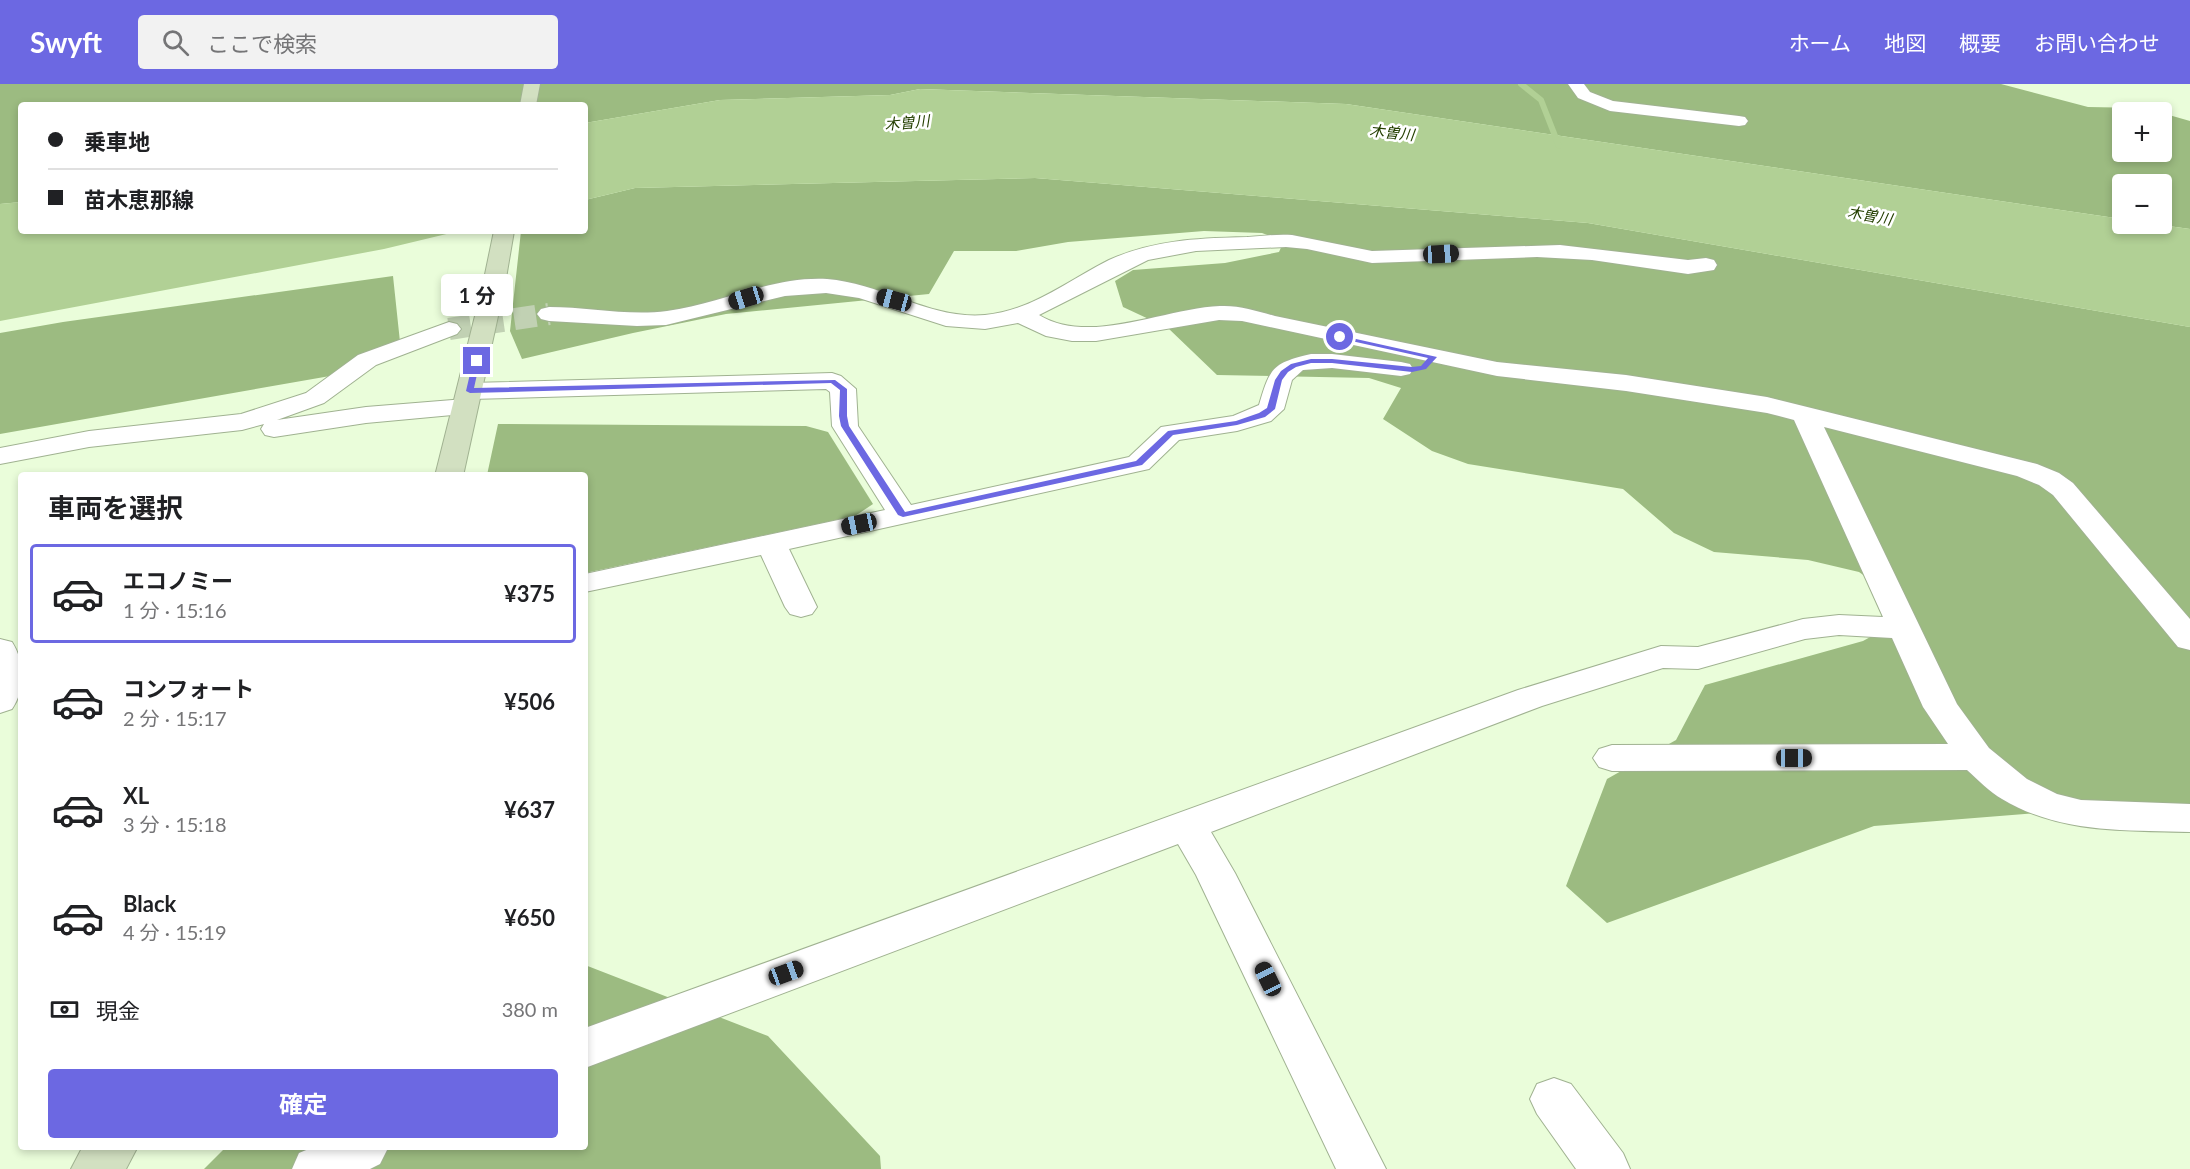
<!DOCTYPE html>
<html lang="ja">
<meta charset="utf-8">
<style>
:root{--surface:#fff;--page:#f2f2f2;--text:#202124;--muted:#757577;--line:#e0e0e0;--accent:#6c68e2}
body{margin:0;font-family:Lato,"Noto Sans JP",sans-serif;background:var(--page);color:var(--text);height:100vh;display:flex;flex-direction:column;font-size:22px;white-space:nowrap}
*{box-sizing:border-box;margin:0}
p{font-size:20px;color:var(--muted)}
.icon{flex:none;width:33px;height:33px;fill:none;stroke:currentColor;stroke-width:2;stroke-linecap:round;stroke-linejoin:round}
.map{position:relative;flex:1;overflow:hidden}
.details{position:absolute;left:18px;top:388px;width:570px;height:678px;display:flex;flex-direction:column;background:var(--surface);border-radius:6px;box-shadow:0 3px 9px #0003}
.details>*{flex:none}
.hud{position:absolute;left:18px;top:18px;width:570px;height:132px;border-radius:6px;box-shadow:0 3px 9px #0003;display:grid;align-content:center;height:132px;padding:0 30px;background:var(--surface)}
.tools{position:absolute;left:2112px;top:18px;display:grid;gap:12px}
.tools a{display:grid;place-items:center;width:60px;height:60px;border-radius:6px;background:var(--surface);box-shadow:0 3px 9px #0003;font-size:30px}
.end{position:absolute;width:27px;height:27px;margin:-14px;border:8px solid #6c68e2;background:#fff;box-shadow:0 0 0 3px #fff}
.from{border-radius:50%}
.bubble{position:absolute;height:42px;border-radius:6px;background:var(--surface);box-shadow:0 3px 9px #0003;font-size:20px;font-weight:700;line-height:42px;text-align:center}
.car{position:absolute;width:18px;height:36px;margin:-18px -9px;border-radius:8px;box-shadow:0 0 4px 2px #0007;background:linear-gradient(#222 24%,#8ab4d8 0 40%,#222 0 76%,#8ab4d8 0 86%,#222 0)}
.hud b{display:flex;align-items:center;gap:21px;height:57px;font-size:22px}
.hud b+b{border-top:2px solid var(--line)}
.hud i{width:15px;height:15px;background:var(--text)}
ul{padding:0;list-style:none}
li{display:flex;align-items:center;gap:18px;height:99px;margin:0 12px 9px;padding:0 18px;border:3px solid transparent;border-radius:6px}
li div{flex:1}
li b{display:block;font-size:22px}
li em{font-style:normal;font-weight:700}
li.on{border-color:var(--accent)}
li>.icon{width:54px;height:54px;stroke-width:1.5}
h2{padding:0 30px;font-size:27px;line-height:72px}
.pay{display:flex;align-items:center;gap:15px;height:66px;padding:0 30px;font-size:22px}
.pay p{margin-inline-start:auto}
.primary-button{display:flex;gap:12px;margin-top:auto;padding:12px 30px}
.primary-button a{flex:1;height:69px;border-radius:6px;background:var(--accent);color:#fff;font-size:24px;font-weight:700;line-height:69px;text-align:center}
header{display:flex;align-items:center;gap:36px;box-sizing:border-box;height:84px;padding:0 30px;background:var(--accent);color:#fff}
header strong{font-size:28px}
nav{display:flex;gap:33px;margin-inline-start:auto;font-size:21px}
.search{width:420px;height:54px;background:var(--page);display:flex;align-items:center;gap:15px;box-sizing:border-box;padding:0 21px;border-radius:6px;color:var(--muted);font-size:22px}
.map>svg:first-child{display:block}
</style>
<header>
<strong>Swyft</strong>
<div class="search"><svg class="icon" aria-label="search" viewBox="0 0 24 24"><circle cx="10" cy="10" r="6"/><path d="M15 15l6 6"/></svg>ここで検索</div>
<nav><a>ホーム</a><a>地図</a><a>概要</a><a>お問い合わせ</a></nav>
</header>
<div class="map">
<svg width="2190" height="1085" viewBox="0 0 2190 1085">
<rect width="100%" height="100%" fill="#eafdda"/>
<path fill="#9cbb81" d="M 0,0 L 2001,0 L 2088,23 L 2143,24 L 2160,28 L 2122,28 L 2122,68 L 2162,68 L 2162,29 L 2190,37 L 2190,145 L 2154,140 L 2162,140 L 2162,100 L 2122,100 L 2122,135 L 1346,20 L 920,5 L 890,11 L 720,16 L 585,39 L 585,21 L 21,21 L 21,118 L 0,120 Z
M 1035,94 L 1588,139 L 2190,243 L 2190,729 L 2123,722 L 1874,742 L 1607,839 L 1566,802 L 1607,695 L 1676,656 L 1705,601 L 1863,557 L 1892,541 L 1896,514 L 1859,488 L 1808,476 L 1714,468 L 1674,449 L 1623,405 L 1468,380 L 1432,367 L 1383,335 L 1401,304 L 1369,294 L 1217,291 L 1168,244 L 1123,223 L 1115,197 L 1133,186 L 1225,179 L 1279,168 L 1284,157 L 1262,149 L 1204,147 L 1068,158 L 1016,167 L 954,167 L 929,210 L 726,230 L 633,249 L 522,275 L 510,247 L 521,147 L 585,147 L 585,116 L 635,104 Z
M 393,192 L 400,258 L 330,292 L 0,350 L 0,249 L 63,238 Z
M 498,340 L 806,342 L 828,348 L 873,420 L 855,432 L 585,489 L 585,392 L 487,391 Z
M 585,881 L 768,952 L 880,1072 L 881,1085 L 204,1085 L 225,1064 L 585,1064 Z"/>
<path fill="#b1d095" d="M 920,5 L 1346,20 L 2122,135 L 2122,140 L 2154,140 L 2190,145 L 2190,243 L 1588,139 L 1035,94 L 635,104 L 585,116 L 585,39 L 720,16 L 890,11 Z
M 21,118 L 21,147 L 459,147 L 384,165 L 0,237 L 0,120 Z"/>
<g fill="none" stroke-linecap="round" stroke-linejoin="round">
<path stroke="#b1d095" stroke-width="6" d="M 1521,0 L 1541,16 L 1559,62"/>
<path stroke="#c1d1b3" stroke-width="22" stroke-dasharray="22 11" stroke-linecap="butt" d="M 449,245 L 549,230"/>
<g stroke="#a0b291" stroke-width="2">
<path id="minor" d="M 1568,0 L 1584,0 L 1590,8 L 1613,17 L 1739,32 L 1745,33 L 1748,37 L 1745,41 L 1739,42 L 1610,27 L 1578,14 Z
M 1292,151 L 1372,167 L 1560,161 L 1688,176 L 1706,174 L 1714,176 L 1717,181 L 1714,186 L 1688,190 L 1592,176 L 1537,173 L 1372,179 L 1307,165 L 1286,163 L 1196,167 L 1148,176 L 1039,231 C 1090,262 1165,224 1220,222 C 1239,221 1257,227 1275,232 L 1497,278 L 1626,291 L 1767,313 L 2037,380 L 2059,389 L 2073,399 L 2190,535 L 2190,566 L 2178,563 L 2053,411 L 2039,401 L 2017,392 L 1824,343 L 1957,620 L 1989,664 L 2027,695 L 2057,710 L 2081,716 L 2190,720 L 2190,748 C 2126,746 2060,750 2002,715 C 1990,708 1978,696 1967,686 L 1612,687 L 1599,683 L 1593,674 L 1599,665 L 1612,661 L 1948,660 L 1923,623 L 1892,554 L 1839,551 L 1805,555 L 1698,585 L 1663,584 L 1542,622 L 1211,748 L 1235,789 L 1386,1085 L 1336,1085 L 1196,791 L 1178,760 L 585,984 L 585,944 L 1518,606 L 1661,562 L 1698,563 L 1803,535 L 1839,531 L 1883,533 L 1794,336 L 1767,329 L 1626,307 L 1497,292 L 1242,237 L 1219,236 L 1096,257 L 1072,257 L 1046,252 L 1018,239 L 985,245 L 946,242 L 859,214 L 826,209 L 785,212 L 666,241 L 637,242 L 549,237 L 541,235 L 537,230 L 541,225 L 549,223 C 588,223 628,232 667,227 C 720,220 772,192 827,195 C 881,199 931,236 985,231 C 1031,227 1069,196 1109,176 C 1153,156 1199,154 1247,153 C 1262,152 1277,150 1292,151 Z
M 449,238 L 457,240 L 461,245 L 457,250 L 376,281 L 324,319 L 277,336 L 366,323 L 465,315 L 474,317 L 478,323 L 474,329 L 366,339 L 274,353 L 265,351 L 261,345 L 264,340 L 242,346 L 89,363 L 0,380 L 0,364 L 89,347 L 241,330 L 306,309 L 358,271 Z
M 1311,270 L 1332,270 L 1401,278 L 1410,280 L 1413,285 L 1410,290 L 1401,292 L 1332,284 L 1303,286 L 1292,296 L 1284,325 L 1271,337 L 1237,347 L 1179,356 L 1149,385 L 789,465 L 817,523 L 812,530 L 801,533 L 790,530 L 785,523 L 761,471 L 585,508 L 585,490 L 885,426 L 832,342 L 830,308 L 826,305 L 470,315 L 461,312 L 457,307 L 461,302 L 470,299 L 832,289 L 841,292 L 856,305 L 858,342 L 911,421 L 1129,373 L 1161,343 L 1233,332 L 1259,321 C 1270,284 1272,279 1311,270 Z
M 0,555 L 12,558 C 25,578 25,606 12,625 L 0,629 Z
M 1554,994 L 1571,1000 L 1623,1069 L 1630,1085 L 1576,1085 L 1537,1030 L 1530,1015 L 1537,1000 Z
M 311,1064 L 388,1064 L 380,1080 L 370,1085 L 292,1085 L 299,1069 Z"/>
</g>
<g stroke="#a0b291" stroke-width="2">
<path id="secondary" d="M 524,0 L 540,0 L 536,21 L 520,21 Z
M 494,147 L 514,147 L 505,200 L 463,392 L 435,392 L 483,200 Z
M 82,1064 L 137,1064 L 126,1085 L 71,1085 Z"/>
</g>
<use href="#minor" fill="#fff" fill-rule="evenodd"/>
<use href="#secondary" fill="#d2e0c1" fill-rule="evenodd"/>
</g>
<path fill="#6c68e2" d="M 1338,251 L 1437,273 L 1426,285 L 1412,288 L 1332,279 L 1311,279 L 1296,283 L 1288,288 L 1282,296 L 1275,325 L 1265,333 L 1237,341 L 1173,351 L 1142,381 L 903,433 L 898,431 L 841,342 L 839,332 L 840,306 L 831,299 L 470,309 L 466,307 L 473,277 L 477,274 L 480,277 L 474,304 L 835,296 L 847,305 L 847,332 L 849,342 L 905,428 L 1136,377 L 1168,347 L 1236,337 L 1259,329 L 1267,324 L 1275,296 L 1281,287 L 1291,280 L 1311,275 L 1332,275 L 1412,283 L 1421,282 L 1428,274 L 1338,254 Z"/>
<g text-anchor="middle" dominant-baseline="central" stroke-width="5" stroke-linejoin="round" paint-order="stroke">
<g font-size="15" font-style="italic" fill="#243f00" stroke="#fff">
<text transform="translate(907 38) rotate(-5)">木曽川</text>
<text transform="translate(1392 48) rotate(6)">木曽川</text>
<text transform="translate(1870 131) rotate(10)">木曽川</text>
</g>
</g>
</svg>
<div class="tools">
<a>+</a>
<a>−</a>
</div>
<i class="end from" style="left:1340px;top:253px"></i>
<i class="end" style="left:477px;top:277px"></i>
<div class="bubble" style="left:441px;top:190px;width:72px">1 分</div>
<i class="car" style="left:1441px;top:170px;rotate:87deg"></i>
<i class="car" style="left:746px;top:214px;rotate:253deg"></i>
<i class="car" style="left:894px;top:216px;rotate:285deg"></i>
<i class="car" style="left:859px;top:440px;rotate:258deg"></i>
<i class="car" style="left:1794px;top:674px;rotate:90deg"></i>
<i class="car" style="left:786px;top:889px;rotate:70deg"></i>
<i class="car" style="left:1268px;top:895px;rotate:334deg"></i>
<div class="hud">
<b><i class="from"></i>乗車地</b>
<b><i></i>苗木恵那線</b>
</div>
<section class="details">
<h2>車両を選択</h2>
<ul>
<li class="on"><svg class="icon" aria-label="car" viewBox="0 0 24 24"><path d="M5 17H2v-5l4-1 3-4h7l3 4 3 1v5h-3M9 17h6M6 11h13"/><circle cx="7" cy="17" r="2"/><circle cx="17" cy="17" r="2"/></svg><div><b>エコノミー</b><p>1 分 · 15:16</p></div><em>¥375</em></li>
<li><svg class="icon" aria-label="car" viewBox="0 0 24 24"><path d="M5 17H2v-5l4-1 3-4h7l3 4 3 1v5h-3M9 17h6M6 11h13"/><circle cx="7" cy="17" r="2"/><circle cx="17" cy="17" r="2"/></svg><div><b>コンフォート</b><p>2 分 · 15:17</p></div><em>¥506</em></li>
<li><svg class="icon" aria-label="car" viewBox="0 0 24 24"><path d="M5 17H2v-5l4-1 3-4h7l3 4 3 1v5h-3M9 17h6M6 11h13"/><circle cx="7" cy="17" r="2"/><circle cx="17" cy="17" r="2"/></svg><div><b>XL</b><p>3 分 · 15:18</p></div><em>¥637</em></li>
<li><svg class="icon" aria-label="car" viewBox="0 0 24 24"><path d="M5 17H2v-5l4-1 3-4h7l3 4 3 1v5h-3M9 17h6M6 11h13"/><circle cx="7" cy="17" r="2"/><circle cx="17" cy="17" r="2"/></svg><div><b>Black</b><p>4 分 · 15:19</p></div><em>¥650</em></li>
</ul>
<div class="pay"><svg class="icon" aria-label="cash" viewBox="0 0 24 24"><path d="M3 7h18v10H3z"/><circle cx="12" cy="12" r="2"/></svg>現金<p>380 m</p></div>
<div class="primary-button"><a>確定</a></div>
</section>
</div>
